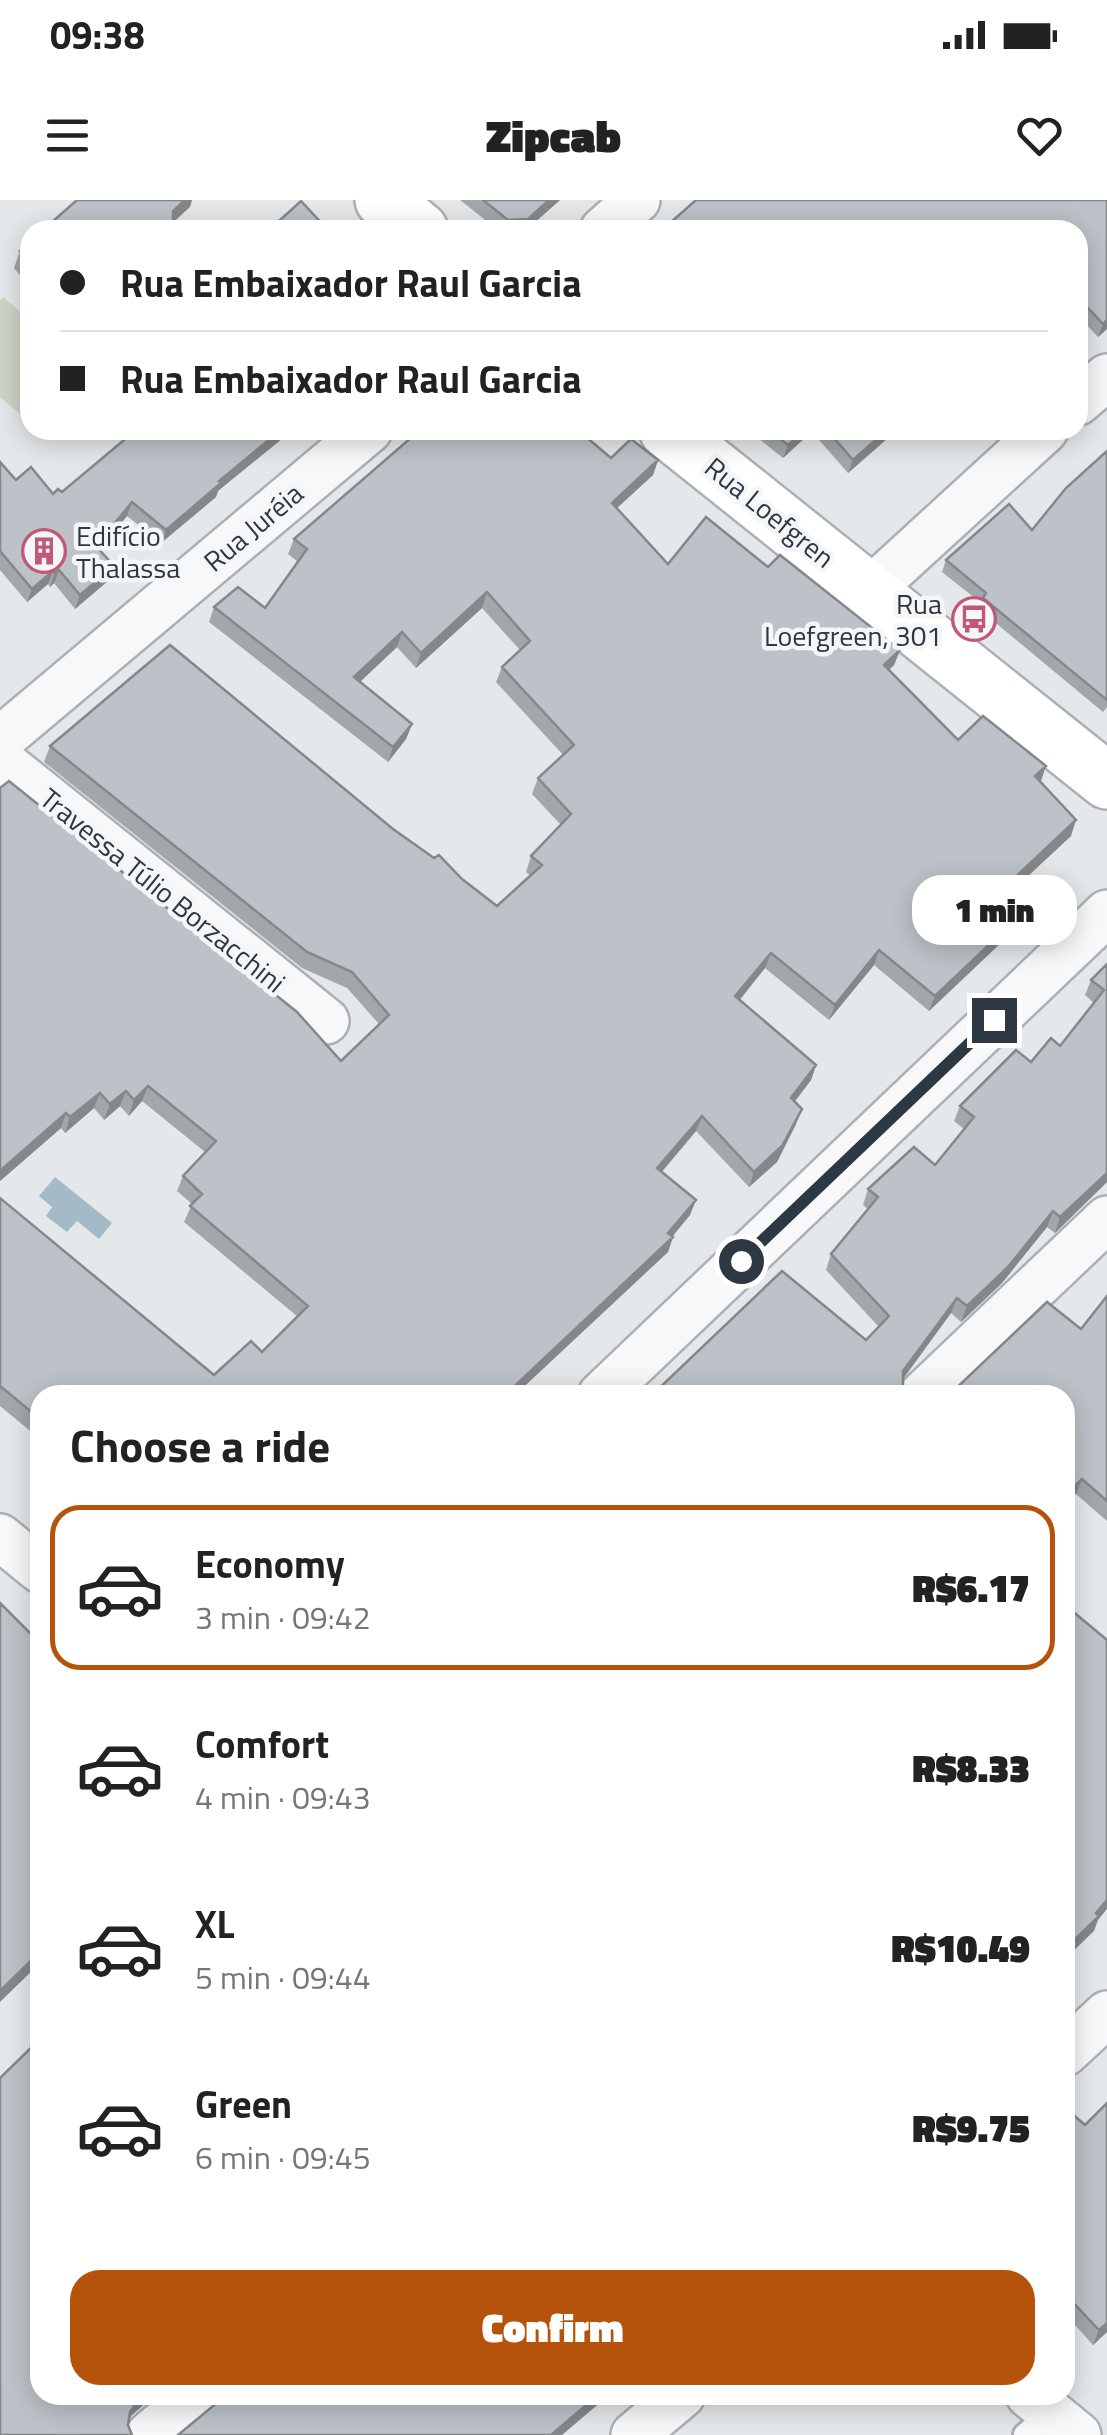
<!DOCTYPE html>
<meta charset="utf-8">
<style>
:root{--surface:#fff;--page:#f6f6f6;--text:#222;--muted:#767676;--line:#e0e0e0;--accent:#b45309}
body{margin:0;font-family:"Titillium Web",sans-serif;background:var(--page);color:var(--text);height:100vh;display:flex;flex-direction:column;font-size:38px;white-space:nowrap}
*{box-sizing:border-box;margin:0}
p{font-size:32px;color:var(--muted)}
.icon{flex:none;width:55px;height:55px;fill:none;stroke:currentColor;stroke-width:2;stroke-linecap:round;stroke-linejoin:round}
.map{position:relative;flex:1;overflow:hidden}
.details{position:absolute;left:30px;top:1185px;width:1045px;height:1020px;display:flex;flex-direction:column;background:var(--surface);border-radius:30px;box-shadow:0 5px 25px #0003}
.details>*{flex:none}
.top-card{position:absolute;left:20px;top:20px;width:1068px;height:220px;border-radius:30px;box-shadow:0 5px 25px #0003;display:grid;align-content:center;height:220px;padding:0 40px;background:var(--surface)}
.end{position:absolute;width:45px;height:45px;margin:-22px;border:12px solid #2e3842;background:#fff;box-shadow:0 0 0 5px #fff}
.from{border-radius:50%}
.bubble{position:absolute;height:70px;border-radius:30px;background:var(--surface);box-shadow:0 5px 25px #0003;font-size:32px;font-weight:800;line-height:70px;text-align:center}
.top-card b{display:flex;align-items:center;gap:35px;height:95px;font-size:38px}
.top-card b+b{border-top:2px solid var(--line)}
.top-card i{width:25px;height:25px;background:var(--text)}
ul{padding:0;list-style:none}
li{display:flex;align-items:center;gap:30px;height:165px;margin:0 20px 15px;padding:0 20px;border:5px solid transparent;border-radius:30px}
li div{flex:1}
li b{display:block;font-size:38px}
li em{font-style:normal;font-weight:800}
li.on{border-color:var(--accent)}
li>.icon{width:90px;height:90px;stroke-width:1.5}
h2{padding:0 40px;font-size:45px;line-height:120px}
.action{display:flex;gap:20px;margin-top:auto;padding:20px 40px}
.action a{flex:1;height:115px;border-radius:30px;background:var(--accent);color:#fff;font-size:40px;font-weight:800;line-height:115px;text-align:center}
.status{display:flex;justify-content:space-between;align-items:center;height:70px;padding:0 50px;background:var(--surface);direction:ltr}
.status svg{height:28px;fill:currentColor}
header{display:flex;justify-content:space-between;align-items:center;height:130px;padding:0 40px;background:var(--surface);font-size:45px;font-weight:800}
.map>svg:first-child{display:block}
</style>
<div class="status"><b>09:38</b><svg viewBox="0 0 49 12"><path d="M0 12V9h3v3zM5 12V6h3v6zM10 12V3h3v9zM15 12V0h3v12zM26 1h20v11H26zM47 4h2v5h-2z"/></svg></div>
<header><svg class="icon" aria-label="menu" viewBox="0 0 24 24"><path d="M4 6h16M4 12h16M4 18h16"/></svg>Zipcab<svg class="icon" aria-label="heart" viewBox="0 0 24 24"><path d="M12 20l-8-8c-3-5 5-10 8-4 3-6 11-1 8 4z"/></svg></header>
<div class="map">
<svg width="1107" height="2235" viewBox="0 0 1107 2235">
<rect width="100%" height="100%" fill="#e4e8eb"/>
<path fill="#ccd4c6" d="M 3,97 L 30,120 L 29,222 L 0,197 L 0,100 Z"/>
<path fill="#a4bac7" d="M 55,977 L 112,1023 L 99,1039 L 77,1021 L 67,1032 L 46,1016 L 52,1007 L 39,996 Z"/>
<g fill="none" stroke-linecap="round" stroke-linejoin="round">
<g stroke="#aab0b5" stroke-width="28">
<path id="service" d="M 1025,2235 L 1051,2213"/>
</g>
<g stroke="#aab0b5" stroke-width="50">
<path id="minor" d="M 603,30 L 637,0
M 1078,202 L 1107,177
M 869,391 L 1045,230
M 0,540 L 369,230
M 0,560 L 326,821
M 601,1195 L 1107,713
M 922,1195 L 1107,1019
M 0,1337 L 40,1370
M 1065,1853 L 1107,1814
M 1029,2195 L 1078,2235
M 149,2235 L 196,2195
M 634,2235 L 682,2195"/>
</g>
<g stroke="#aab0b5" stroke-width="60">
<path id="secondary" d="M 383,0 L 420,30
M 667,230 L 1107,581"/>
</g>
<use href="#service" stroke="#f7f8f9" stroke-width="22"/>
<use href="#minor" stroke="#f7f8f9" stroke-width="45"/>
<use href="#secondary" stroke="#fff" stroke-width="55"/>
</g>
<path fill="#a2a7ab" d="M 460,0 L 560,0 L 526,30 L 498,30 Z
M 1107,0 L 1107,129 L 1098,137 L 1083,121 L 1078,127 L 1078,30 Z
M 30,42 L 30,87 L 14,68 L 20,51 Z
M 748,230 L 897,230 L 848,273 L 812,232 L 783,258 Z
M 1107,251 L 1107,507 L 1103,512 L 979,409 L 981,403 L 942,372 L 946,360 L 1032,330 Z
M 611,258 L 658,260 L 653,275 L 617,308 L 668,364 L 768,367 L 900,450 L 894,465 L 889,470 L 958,540 L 1040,582 L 1071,636 L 1011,691 L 1008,710 L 1003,715 L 1012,723 L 1006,738 L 929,811 L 874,765 L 829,820 L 765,768 L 740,800 L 816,865 L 811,880 L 795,901 L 796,924 L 777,962 L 749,987 L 696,931 L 662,972 L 690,1015 L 673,1036 L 668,1052 L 515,1195 L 40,1195 L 40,1239 L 0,1206 L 0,998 L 214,1175 L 262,1152 L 298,1117 L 184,1022 L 192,1004 L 177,991 L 183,976 L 205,952 L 142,901 L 129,916 L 120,906 L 104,920 L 94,908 L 65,933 L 61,928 L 0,981 L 0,588 L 341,861 L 379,824 L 347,788 L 302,768 L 44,562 L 50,546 L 393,629 L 497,706 L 530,675 L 526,672 L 531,656 L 561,625 L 532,594 L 538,578 L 563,555 L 496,482 L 502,467 L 520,450 L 482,408 L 416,468 L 397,447 L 360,482 L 412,524 L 406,539 L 388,562 L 209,422 L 214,407 L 265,408 L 298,362 L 288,354 L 294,339 Z
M 0,262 L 16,280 L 53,294 L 218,291 L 216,297 L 161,343 L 127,316 L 99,350 L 109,380 L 75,409 L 54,383 L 50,387 L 48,384 L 27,402 L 0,370 Z
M 1107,764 L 1107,982 L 1055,1033 L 1047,1027 L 1002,1083 L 961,1122 L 951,1113 L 903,1179 L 903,1186 L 866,1140 L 879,1127 L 826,1070 L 831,1054 L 868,1009 L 863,1005 L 868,989 L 935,965 L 964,929 L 954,921 L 960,906 L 1060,846 L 1094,803 L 1085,795 L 1091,780 Z
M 1107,1096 L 1107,1321 L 1076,1294 L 1081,1129 Z
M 1065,1917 L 1107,2132 L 1093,2145 L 1065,2114 Z"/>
<path fill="#84888b" d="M 185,0 L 192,0 L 190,7 L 167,28 L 173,11 Z
M 549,0 L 560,0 L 526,30 L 504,30 L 508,20 Z
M 1088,108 L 1083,121 L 1078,127 L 1078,118 Z
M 1107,120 L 1107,129 L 1098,137 L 1103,124 Z
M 281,230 L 293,230 L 218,291 L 216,297 L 161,343 L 166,330 L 219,281 Z
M 805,230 L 813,230 L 783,258 L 788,245 Z
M 887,230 L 897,230 L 848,273 L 853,260 Z
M 658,260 L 653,275 L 606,318 L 612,303 Z
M 132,302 L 127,316 L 91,360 L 96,346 Z
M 114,366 L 109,380 L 75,409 L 80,395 Z
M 59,370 L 54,383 L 50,387 L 55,373 Z
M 53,371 L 48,384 L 27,402 L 32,389 Z
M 487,392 L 482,408 L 416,468 L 421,453 Z
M 402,432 L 397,447 L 348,493 L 354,477 Z
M 900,450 L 894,465 L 878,480 L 884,465 Z
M 412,524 L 406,539 L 388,562 L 393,547 Z
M 1046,566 L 1041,581 L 1029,592 L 1035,576 Z
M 1076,620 L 1071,636 L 1000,702 L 1006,686 Z
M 1014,695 L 1008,710 L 992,725 L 998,710 Z
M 1012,723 L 1006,738 L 929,811 L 935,796 Z
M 879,750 L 874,765 L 829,820 L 835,805 Z
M 771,753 L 765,768 L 730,811 L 735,796 Z
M 816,865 L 811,880 L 786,913 L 791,898 Z
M 148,886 L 142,901 L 129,916 L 134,900 Z
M 126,891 L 120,906 L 104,920 L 110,904 Z
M 100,893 L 94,908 L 65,933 L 70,917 Z
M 802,909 L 796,924 L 777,962 L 749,987 L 754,972 Z
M 66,913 L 61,928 L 0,981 L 0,971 Z
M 702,916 L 696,931 L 652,983 L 657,968 Z
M 1107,973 L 1107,982 L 1055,1033 L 1060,1017 Z
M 696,1000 L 690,1015 L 668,1041 L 673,1037 L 668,1052 L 515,1195 L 505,1195 L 668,1033 Z
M 1053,1011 L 1047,1027 L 1002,1083 L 961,1122 L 967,1106 Z
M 957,1098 L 951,1113 L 897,1187 L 903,1171 Z
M 1082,1279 L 1076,1294 L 1065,1305 L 1065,1295 Z
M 1107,1700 L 1107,1709 L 1098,1720 L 1094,1731 L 1065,1759 L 1065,1749 Z
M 40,1752 L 40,1763 L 0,1802 L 0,1791 Z
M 1107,2123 L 1107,2132 L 1093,2145 L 1099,2130 Z
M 145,2195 L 155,2195 L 132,2215 L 125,2225 L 130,2212 L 137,2202 Z
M 598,2195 L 609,2195 L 562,2235 L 551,2235 Z"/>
<path fill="#bcc2c7" stroke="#84888b" stroke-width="2.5" d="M 77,0 L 185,0 L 173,11 L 173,30 L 43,30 Z
M 483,0 L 549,0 L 528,19 L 508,20 Z
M 696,0 L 1107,0 L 1107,120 L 1103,124 L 1088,108 L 1078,118 L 1078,30 L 662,30 Z
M 301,1 L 328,30 L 269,30 Z
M 30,42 L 30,63 L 20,51 Z
M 136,230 L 281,230 L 219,281 L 221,283 L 166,330 L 132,302 L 96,346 L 114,366 L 80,395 L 59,370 L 55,373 L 53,371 L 32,389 L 0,351 L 0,262 L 16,280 L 31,267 L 53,294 L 58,289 L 62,292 Z
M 420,230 L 578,230 L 611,258 L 631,239 L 658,260 L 612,303 L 668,364 L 706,317 L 768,367 L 780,355 L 900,450 L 884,465 L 958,540 L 983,516 L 1046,566 L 1035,576 L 1076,620 L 1006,686 L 1014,695 L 998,710 L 1012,723 L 935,796 L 879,750 L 835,805 L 771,753 L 735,796 L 816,865 L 791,898 L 802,909 L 782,946 L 754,972 L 702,916 L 657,968 L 696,1000 L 668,1033 L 673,1037 L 505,1195 L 40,1195 L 40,1219 L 0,1186 L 0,998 L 214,1175 L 251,1141 L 262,1152 L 308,1106 L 190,1006 L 202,994 L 183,976 L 216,941 L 148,886 L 134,900 L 126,891 L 110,904 L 100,893 L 70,917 L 66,913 L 0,971 L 0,588 L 9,581 L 297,812 L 341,861 L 389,815 L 352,772 L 307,752 L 50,546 L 170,445 L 393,629 L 434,658 L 439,655 L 462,679 L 497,706 L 542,665 L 531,656 L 571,614 L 538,578 L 574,545 L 502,467 L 530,441 L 487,392 L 421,453 L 402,432 L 354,477 L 412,524 L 393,547 L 214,407 L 238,387 L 265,408 L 307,349 L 294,339 Z
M 769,230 L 805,230 L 788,245 Z
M 827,230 L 887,230 L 853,260 Z
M 1107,251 L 1107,500 L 983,398 L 986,393 L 946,360 L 1009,304 L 1032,330 L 1066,288 Z
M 1107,764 L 1107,973 L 1060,1017 L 1053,1011 L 1008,1067 L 967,1106 L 957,1098 L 903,1171 L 903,1186 L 907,1195 L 652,1195 L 782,1071 L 866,1140 L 889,1116 L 831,1054 L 878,997 L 868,989 L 914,947 L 935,965 L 974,917 L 960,906 L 1016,850 L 1031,862 L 1051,838 L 1060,846 L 1104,790 L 1091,780 Z
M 1107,1096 L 1107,1301 L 1082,1279 L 1065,1295 L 1065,1195 L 949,1195 L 1047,1102 L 1081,1129 Z
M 0,1403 L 40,1443 L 40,1752 L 0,1791 Z
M 1065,1405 L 1107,1440 L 1107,1700 L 1096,1713 L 1099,1716 L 1065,1749 Z
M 37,1842 L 40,1846 L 40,2195 L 145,2195 L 137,2202 L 130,2212 L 128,2225 L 132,2235 L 0,2235 L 0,1878 Z
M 1107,1903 L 1107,2123 L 1099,2130 L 1065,2094 L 1065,1917 L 1070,1912 L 1085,1925 Z
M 223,2195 L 598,2195 L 551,2235 L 178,2235 L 218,2202 Z"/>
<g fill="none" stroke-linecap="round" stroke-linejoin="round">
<path stroke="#2e3842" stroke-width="12" d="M 741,1061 L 994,820"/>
</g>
<defs>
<g id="building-ring" transform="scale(2.25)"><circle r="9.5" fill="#f4f6f8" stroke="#c25877" stroke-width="1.5"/><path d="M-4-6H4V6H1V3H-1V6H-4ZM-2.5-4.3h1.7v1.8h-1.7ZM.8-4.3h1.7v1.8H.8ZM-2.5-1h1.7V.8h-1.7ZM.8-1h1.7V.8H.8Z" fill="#c25877"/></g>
<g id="bus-ring" transform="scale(2.25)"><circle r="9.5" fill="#f4f6f8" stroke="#c25877" stroke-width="1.5"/><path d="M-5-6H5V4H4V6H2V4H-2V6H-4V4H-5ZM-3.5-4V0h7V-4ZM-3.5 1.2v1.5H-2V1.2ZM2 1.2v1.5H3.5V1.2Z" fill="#c25877"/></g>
</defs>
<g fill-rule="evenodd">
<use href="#building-ring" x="44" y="351"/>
<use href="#bus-ring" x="974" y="419"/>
</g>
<g text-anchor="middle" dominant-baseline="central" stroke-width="9" stroke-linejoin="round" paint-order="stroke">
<g font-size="28" fill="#2e3842" stroke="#f4f6f8">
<text transform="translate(770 312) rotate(39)">Rua Loefgren</text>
<text transform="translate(253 327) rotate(-40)">Rua Juréia</text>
<text transform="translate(163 690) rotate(39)">Travessa Túlio Borzacchini</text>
</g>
<g font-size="28" fill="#2e3842" stroke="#f4f6f8" text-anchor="start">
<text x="76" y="335">Edifício<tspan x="76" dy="32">Thalassa</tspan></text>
<text x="942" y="403" text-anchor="end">Rua<tspan x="942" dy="32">Loefgreen, 301</tspan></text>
</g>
</g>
</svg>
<i class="end from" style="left:741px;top:1061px"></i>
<i class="end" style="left:994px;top:820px"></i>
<div class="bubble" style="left:912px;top:675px;width:165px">1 min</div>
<div class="top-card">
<b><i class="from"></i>Rua Embaixador Raul Garcia</b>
<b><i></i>Rua Embaixador Raul Garcia</b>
</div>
<section class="details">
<h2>Choose a ride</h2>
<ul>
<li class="on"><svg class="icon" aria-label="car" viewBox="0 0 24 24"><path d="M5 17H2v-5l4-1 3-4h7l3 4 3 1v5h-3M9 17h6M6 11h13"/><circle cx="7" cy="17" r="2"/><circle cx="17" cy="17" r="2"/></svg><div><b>Economy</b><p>3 min · 09:42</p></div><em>R$6.17</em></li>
<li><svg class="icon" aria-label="car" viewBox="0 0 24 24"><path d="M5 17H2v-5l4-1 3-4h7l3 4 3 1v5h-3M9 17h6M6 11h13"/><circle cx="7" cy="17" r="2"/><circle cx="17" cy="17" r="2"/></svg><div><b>Comfort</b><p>4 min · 09:43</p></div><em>R$8.33</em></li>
<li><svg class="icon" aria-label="car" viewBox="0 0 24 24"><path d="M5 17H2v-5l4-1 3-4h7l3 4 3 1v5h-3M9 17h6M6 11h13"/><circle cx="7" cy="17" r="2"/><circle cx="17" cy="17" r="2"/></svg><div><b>XL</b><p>5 min · 09:44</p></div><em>R$10.49</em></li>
<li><svg class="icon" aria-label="car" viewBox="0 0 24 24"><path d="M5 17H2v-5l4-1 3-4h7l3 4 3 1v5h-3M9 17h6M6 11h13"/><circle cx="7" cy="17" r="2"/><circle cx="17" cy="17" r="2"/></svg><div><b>Green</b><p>6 min · 09:45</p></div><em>R$9.75</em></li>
</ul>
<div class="action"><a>Confirm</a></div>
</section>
</div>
